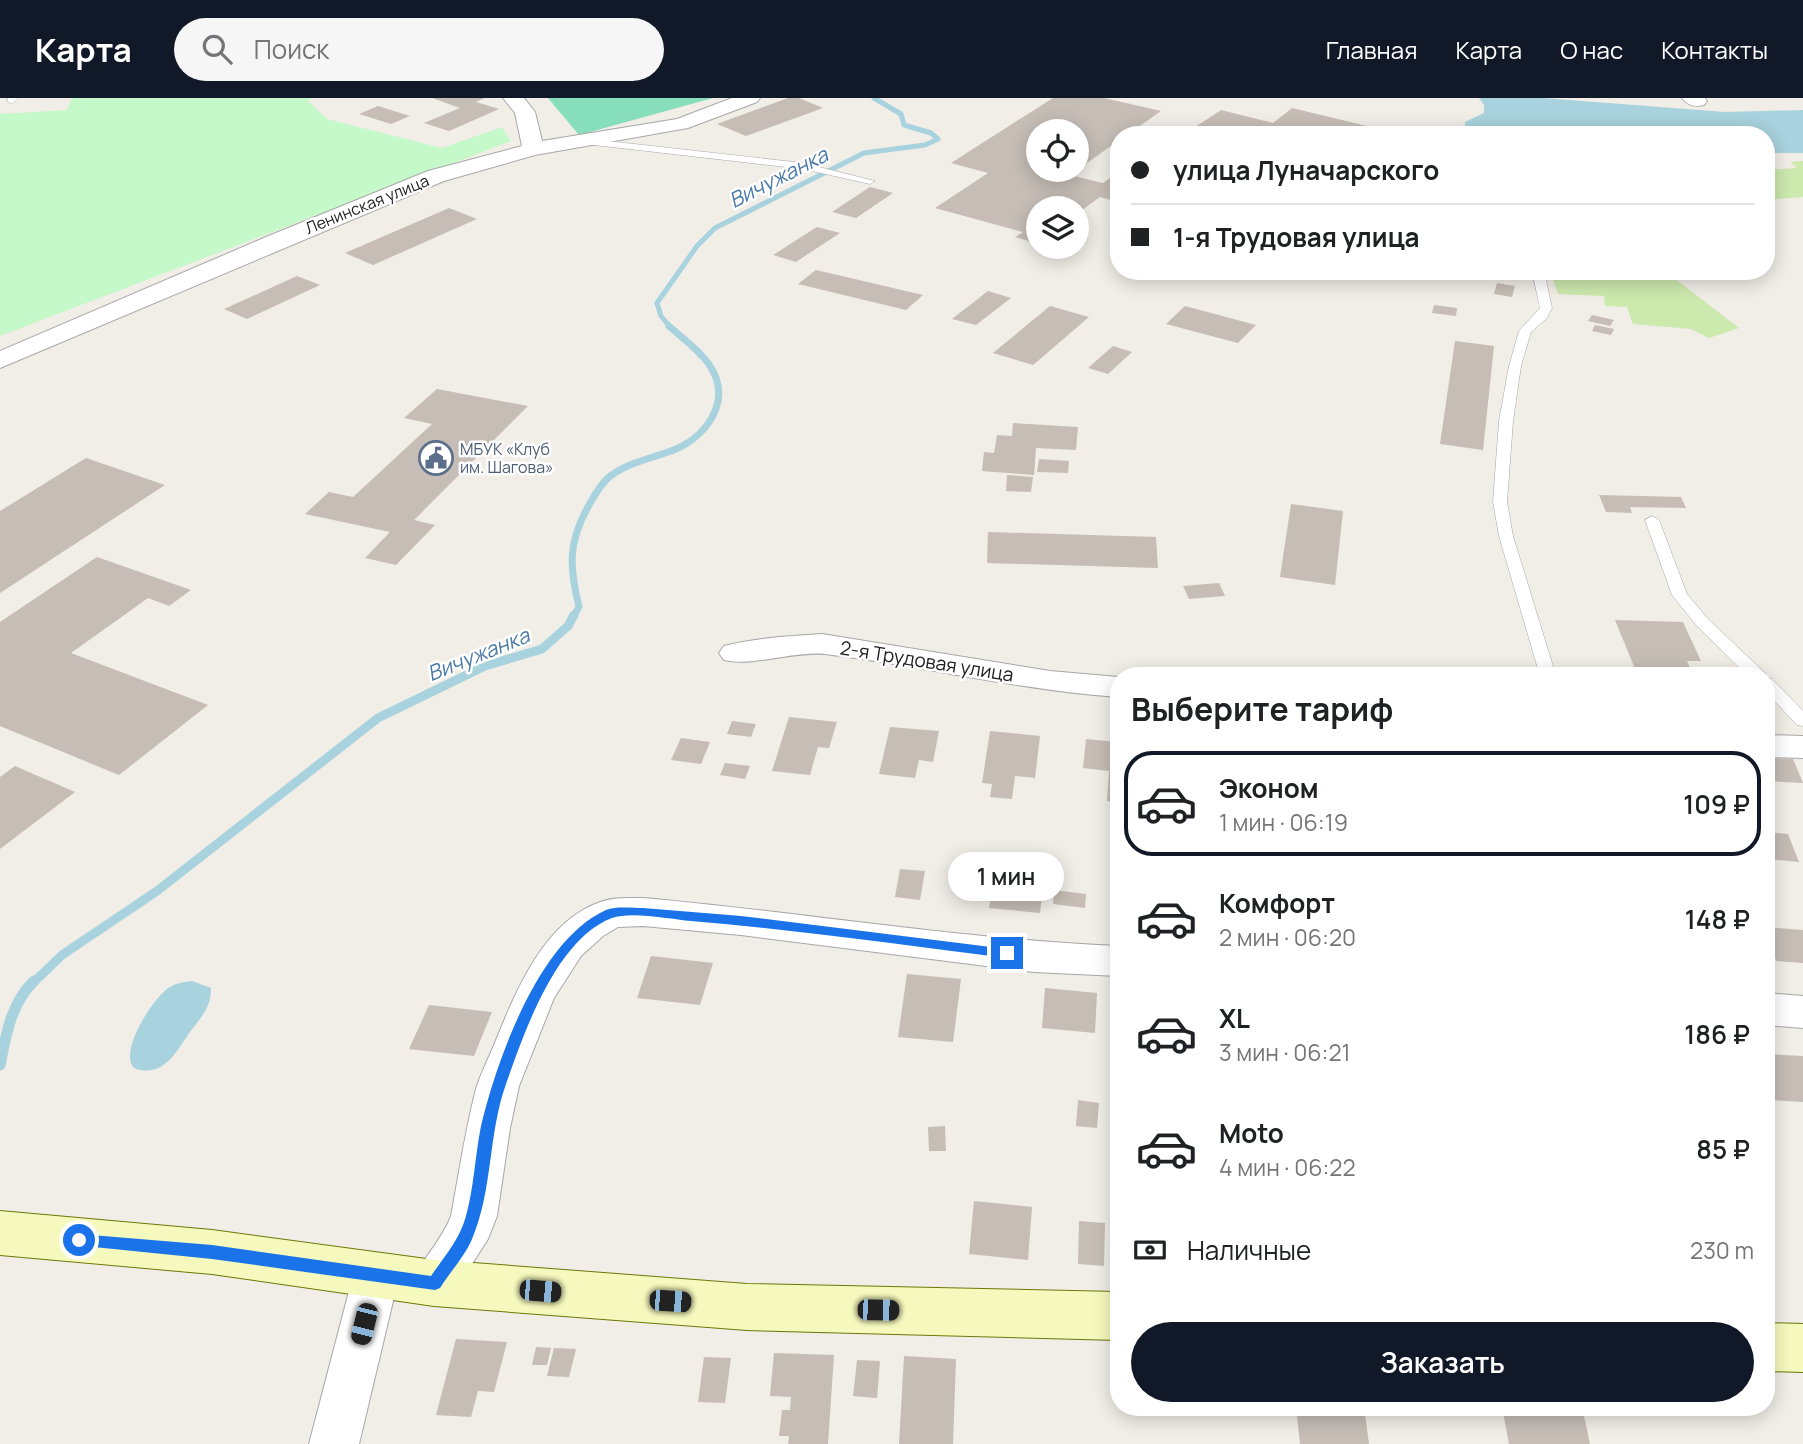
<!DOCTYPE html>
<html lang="ru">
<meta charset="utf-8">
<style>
:root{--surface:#fff;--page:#f6f6f6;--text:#202124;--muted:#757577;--line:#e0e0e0;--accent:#111827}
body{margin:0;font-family:Manrope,sans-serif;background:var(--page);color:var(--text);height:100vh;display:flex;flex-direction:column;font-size:26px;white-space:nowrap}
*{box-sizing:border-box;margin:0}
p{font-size:23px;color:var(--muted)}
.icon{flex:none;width:38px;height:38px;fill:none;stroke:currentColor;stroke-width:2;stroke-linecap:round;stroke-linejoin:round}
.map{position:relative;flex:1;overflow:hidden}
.details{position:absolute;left:1110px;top:569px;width:665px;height:749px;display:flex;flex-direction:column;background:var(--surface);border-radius:28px;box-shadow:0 4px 18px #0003}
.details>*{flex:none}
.hud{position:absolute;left:1110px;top:28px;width:665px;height:154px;border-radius:28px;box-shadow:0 4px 18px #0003;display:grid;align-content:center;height:154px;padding:0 21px;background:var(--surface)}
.tools{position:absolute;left:1026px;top:21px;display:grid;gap:14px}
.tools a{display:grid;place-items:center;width:63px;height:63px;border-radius:50%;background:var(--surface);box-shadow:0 4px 18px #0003;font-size:35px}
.end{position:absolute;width:32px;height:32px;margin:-16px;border:9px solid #1a73e8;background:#fff;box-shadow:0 0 0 4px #fff}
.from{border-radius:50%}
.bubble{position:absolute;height:49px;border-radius:24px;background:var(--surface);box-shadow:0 4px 18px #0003;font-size:23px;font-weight:600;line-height:49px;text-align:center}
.car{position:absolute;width:21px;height:42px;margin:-21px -10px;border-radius:9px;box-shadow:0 0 5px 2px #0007;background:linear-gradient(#222 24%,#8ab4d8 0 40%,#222 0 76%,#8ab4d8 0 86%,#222 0)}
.hud b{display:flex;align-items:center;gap:24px;height:66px;font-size:26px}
.hud b+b{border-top:2px solid var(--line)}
.hud i{width:18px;height:18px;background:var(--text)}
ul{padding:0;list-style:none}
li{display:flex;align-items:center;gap:21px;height:105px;margin:0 14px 10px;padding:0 7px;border:4px solid transparent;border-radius:28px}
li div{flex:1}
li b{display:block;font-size:26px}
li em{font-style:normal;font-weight:600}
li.selected{border-color:var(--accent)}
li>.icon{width:63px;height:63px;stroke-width:1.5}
h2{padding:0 21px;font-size:32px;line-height:84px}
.pay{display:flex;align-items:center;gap:18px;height:77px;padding:0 21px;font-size:26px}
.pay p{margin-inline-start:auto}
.primary-button{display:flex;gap:14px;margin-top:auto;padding:14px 21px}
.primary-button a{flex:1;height:80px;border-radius:42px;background:var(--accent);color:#fff;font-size:28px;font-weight:600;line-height:80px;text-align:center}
header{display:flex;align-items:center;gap:42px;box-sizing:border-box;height:98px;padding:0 35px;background:var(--accent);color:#fff}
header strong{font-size:33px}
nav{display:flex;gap:38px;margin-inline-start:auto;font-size:24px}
.search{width:490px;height:63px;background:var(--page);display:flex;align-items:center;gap:18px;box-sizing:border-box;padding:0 24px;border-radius:38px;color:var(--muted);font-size:26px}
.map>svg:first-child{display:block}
</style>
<header>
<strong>Карта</strong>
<div class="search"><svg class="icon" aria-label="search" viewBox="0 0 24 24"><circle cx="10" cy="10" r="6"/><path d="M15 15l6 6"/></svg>Поиск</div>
<nav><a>Главная</a><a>Карта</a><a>О нас</a><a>Контакты</a></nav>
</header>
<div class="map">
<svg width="1803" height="1346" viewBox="0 0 1803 1346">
<rect width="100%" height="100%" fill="#f1ede7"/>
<path fill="#cce9ae" d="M 1803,63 L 1803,99 L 1766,102 L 1766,72 L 1797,70 L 1790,64 Z
M 1550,173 L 1665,173 L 1739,230 L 1709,240 L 1691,231 L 1633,226 L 1627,209 L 1605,208 L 1604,198 L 1558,196 Z"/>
<path fill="#c6f9c9" d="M 72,0 L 312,0 L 308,3 L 327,21 L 442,50 L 502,29 L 511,43 L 0,238 L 0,16 L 67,12 Z"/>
<path fill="#87debc" d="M 548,0 L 713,0 L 579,37 Z"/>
<path fill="#a8d2dd" d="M 1479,0 L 1543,0 L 1725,14 L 1803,12 L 1803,55 L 1766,55 L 1766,37 L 1465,37 L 1465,24 L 1484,15 L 1484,7 Z
M 192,883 L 211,890 C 211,910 201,919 190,934 C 176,954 163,981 134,970 C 118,954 154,898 170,889 C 176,885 184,884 192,883 Z"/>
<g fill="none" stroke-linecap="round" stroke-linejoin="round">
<path stroke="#a8d2dd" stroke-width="5" d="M 671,230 L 661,218 L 657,205 L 697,148 L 715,130 L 864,55 L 925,47 L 938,41 L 931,35 L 904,27 L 901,16 L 874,0"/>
<path stroke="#a8d2dd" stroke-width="7" d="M 573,519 L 579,509 C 569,468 568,444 589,407 C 594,398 600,387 608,380 C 627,364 654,360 676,351 C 710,336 733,299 708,265 C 697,250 682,240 669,228"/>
<path stroke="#a8d2dd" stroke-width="9" d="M 33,885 L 62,857 L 157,793 L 378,620 L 485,568 L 542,551 L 568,528 L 574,517"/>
<path stroke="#a8d2dd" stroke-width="11" d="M 0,967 C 6,937 11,905 34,883"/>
</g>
<path fill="#c5bdb6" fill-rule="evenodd" d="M 432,0 L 485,0 L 476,4 L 499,11 L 449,33 L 424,25 L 460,10 Z
M 788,0 L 799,0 L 823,10 L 746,38 L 717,26 Z
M 1053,0 L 1104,0 L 1161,13 L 1127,37 L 1118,37 L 1118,43 L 1070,77 L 1103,85 L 1118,74 L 1118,104 L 1100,99 L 1078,115 L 1076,110 L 1038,110 L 1038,126 L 1035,127 L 1038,128 L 1038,146 L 1015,139 L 1023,134 L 935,110 L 988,75 L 951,65 ZM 1038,33 L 1076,33 L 1076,72 L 1038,72 Z
M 378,8 L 410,18 L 391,26 L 359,16 Z
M 1292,10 L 1400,36 L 1400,37 L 1276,37 L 1262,33 L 1257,37 L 1214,37 L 1192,31 L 1221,12 L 1273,25 Z
M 870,89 L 893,95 L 856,120 L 832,114 Z
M 449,110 L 477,121 L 373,167 L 345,155 Z
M 817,129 L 840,135 L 796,164 L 773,157 Z
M 816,172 L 923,197 L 906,212 L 798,186 Z
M 297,178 L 320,187 L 247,221 L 224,211 Z
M 1497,185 L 1515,188 L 1512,199 L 1494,196 Z
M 988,193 L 1011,200 L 976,227 L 952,221 Z
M 1434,207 L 1457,210 L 1456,218 L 1432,215 Z
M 1050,208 L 1089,219 L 1033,267 L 993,255 Z
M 1185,208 L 1256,227 L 1238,245 L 1166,226 Z
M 1592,217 L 1614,222 L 1610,228 L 1588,223 Z
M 1595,227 L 1614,231 L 1611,237 L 1592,233 Z
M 1455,243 L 1494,248 L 1483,352 L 1440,346 Z
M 1113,248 L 1132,254 L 1108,276 L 1088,270 Z
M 437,291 L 528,308 L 414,422 L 435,427 L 396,467 L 365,460 L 390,434 L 305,416 L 329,394 L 353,399 L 432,326 L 404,320 Z
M 1013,325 L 1078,329 L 1076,352 L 1036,350 L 1034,377 L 982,373 L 984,354 L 994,355 L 997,337 L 1012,338 Z
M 86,360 L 165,387 L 0,495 L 0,413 Z
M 1039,361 L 1069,363 L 1068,375 L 1037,374 Z
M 1007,377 L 1033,379 L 1031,394 L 1006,393 Z
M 1599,397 L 1681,399 L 1686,410 L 1630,409 L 1632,415 L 1606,414 Z
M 1291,406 L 1343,413 L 1335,487 L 1280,479 Z
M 988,434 L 1156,439 L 1158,470 L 987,465 Z
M 97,459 L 191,492 L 169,508 L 148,500 L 71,555 L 208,607 L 119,677 L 0,628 L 0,524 Z
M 1219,485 L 1225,498 L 1189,501 L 1183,488 Z
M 1615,522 L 1683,524 L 1701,563 L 1687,563 L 1694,578 L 1638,578 Z
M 789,619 L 837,624 L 829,650 L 818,649 L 810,677 L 772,673 Z
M 732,623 L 756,626 L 751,639 L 727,636 Z
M 890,629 L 939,633 L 933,664 L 919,662 L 915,680 L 879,676 Z
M 990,633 L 1040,638 L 1035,680 L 1015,678 L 1012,701 L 990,699 L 992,686 L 982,685 Z
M 681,640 L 710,644 L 701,666 L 671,662 Z
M 1086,641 L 1118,644 L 1118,704 L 1107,703 L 1109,673 L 1083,670 Z
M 1766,660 L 1793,661 L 1803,685 L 1766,683 Z
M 725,665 L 750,668 L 745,681 L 720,677 Z
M 15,668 L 75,694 L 0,751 L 0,679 Z
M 1766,734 L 1788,736 L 1799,764 L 1766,761 Z
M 995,767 L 1045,772 L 1040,815 L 989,810 Z
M 900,771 L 925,773 L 920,802 L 895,799 Z
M 1054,792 L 1086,796 L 1085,810 L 1053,806 Z
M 1766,829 L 1803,832 L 1803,865 L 1776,863 Z
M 651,858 L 713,865 L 700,907 L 637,900 Z
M 907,876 L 961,881 L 953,944 L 898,939 Z
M 1045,890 L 1097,895 L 1095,935 L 1042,930 Z
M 429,907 L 492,914 L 474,958 L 409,951 Z
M 1766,956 L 1803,958 L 1803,1004 L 1771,1002 L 1766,988 Z
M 1078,1002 L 1099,1005 L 1097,1030 L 1076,1028 Z
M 945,1028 L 946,1053 L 929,1053 L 928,1029 Z
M 974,1103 L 1032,1109 L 1028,1162 L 969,1156 Z
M 1079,1123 L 1105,1125 L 1104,1168 L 1078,1166 Z
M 456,1241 L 507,1244 L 494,1294 L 478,1293 L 471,1319 L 436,1317 Z
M 536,1249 L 551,1250 L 547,1267 L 532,1267 Z
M 554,1250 L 576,1251 L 569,1279 L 547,1278 Z
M 774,1255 L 834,1257 L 828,1346 L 788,1346 L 789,1338 L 779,1338 L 782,1312 L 790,1312 L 791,1299 L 770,1298 Z
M 904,1258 L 956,1261 L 953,1346 L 899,1346 Z
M 704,1259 L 731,1260 L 725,1305 L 698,1304 Z
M 857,1262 L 880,1263 L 877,1300 L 853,1298 Z
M 1296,1309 L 1364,1309 L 1369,1346 L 1300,1346 Z
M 1502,1309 L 1582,1309 L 1590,1346 L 1509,1346 Z"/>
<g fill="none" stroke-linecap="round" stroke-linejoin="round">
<g stroke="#a7a7a7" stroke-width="1">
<path id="lane" d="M 8,0 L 18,0 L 12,6 L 7,3 Z
M 581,40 L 803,65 L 875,83 L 870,86 L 803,71 L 577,45 L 577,41 Z
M 1532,173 L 1544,173 L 1552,210 L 1547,220 L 1531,234 L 1521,268 L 1513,323 L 1507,404 L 1513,438 L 1556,578 L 1540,578 L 1499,438 L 1493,404 L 1499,323 L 1509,268 L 1519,233 L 1540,210 Z
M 1652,418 L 1659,422 L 1687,496 L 1708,521 L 1764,574 L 1766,578 L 1766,579 L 1748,578 L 1696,527 L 1672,497 L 1645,422 Z
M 1766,580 L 1772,581 L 1803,613 L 1803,628 L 1797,627 L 1766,594 Z"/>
</g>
<g stroke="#a7a7a7" stroke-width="2">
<path id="street" d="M 503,0 L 524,0 L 535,14 L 542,43 L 677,21 L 732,0 L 760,0 L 757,4 L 688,30 L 535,57 L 444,83 L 0,270 L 0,253 L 266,139 L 428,73 L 522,48 L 515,15 Z
M 1682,0 L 1705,0 L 1707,3 L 1704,7 C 1695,9 1688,8 1682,0 Z
M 822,536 L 1050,573 L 1118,579 L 1118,599 C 1019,592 923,568 825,556 C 793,553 752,569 724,562 L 719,555 L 724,548 C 756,540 789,538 822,536 Z
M 1766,637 L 1803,638 L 1803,660 L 1766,659 Z
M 643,800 C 801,814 959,841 1118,848 L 1118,878 L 1034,874 L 741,837 L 643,828 L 618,829 L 603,838 L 581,858 L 554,900 L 519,988 L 510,1030 L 497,1118 L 488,1141 L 450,1200 L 434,1206 L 418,1200 L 411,1185 C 422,1161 442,1142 451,1118 C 459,1076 465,1033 476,991 C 481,974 490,958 496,942 C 517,891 544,824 600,804 C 614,799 629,800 643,800 Z
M 1766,895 L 1803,898 L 1803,930 L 1766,927 Z
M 376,1157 L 392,1163 L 399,1178 L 359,1346 L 309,1346 L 353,1178 L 360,1163 Z"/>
</g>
<g stroke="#6c7807" stroke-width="2">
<path id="secondary" d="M 0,1113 L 212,1132 L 434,1162 L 747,1186 L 1118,1194 L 1118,1242 L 747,1232 L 434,1208 L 212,1176 L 0,1157 Z
M 1766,1225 L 1803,1226 L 1803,1274 L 1766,1273 Z"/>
</g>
<use href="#lane" fill="#fff" fill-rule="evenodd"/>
<use href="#street" fill="#fff" fill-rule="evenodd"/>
<use href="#secondary" fill="#f6f9bd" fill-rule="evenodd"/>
</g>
<path fill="#1a73e8" d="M 643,810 L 741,818 L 1007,851 L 1014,855 L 1007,860 C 902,847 797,832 691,823 C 670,821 631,813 612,820 C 556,841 524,935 506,986 C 488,1036 493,1092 472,1141 C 465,1158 450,1174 440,1190 L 435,1192 L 212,1161 L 74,1147 L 72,1142 L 74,1138 L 79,1136 L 212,1147 L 431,1178 C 444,1159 460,1141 466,1118 C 474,1089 475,1058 481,1028 C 497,961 539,842 606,812 C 616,808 632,810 643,810 Z"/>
<defs>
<g id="civic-ring" transform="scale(1.75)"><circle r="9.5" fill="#fff" stroke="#5c6f8a" stroke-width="1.5"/><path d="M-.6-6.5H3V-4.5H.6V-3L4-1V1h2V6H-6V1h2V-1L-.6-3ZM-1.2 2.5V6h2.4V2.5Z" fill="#5c6f8a"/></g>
</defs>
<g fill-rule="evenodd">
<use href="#civic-ring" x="436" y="360"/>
</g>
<g text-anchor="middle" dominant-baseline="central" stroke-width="5" stroke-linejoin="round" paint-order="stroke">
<g font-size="16" fill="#202020" stroke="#fff">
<text transform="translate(367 106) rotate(-22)">Ленинская улица</text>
</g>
<g font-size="16" fill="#4e5e75" stroke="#fff" text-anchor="start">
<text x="460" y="351">МБУК «Клуб<tspan x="460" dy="18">им. Шагова»</tspan></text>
</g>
<g font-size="19" fill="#202020" stroke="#fff">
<text transform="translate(927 563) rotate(9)">2-я Трудовая улица</text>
</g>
<g font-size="21" font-style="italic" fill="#4a7aa7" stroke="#fff">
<text transform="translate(778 79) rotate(-27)">Вичужанка</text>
<text transform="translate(478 556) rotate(-22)">Вичужанка</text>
</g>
</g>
</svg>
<div class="tools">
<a><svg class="icon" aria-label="locate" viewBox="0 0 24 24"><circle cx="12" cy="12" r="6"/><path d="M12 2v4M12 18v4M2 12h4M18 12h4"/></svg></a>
<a><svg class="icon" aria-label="layers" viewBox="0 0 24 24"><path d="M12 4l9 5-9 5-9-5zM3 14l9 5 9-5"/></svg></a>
</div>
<i class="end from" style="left:79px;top:1142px"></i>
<i class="end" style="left:1007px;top:855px"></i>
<div class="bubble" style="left:948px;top:754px;width:116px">1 мин</div>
<i class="car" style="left:540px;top:1193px;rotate:95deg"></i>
<i class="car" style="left:670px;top:1203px;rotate:94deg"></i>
<i class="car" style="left:878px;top:1212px;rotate:91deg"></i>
<i class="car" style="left:364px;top:1226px;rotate:194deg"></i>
<div class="hud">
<b><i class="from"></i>улица Луначарского</b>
<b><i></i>1-я Трудовая улица</b>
</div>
<section class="details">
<h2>Выберите тариф</h2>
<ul>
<li class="selected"><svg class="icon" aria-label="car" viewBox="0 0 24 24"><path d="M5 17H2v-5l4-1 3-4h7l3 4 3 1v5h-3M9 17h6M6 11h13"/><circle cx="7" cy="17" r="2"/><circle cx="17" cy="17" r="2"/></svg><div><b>Эконом</b><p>1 мин · 06:19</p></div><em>109 ₽</em></li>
<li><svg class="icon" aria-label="car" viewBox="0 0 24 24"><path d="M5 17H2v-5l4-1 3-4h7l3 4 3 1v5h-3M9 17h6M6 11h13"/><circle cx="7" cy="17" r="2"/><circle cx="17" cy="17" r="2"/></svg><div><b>Комфорт</b><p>2 мин · 06:20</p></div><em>148 ₽</em></li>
<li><svg class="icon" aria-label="car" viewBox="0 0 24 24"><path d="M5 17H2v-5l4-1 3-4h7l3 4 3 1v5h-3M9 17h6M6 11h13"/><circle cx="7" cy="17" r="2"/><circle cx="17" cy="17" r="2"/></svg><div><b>XL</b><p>3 мин · 06:21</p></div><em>186 ₽</em></li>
<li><svg class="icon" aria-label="car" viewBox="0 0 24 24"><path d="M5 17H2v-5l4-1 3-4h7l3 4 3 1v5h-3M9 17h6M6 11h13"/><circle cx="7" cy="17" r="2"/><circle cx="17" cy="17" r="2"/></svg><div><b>Moto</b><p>4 мин · 06:22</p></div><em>85 ₽</em></li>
</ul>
<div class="pay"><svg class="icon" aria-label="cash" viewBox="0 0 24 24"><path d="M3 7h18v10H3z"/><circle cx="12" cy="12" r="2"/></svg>Наличные<p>230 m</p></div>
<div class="primary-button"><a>Заказать</a></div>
</section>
</div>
